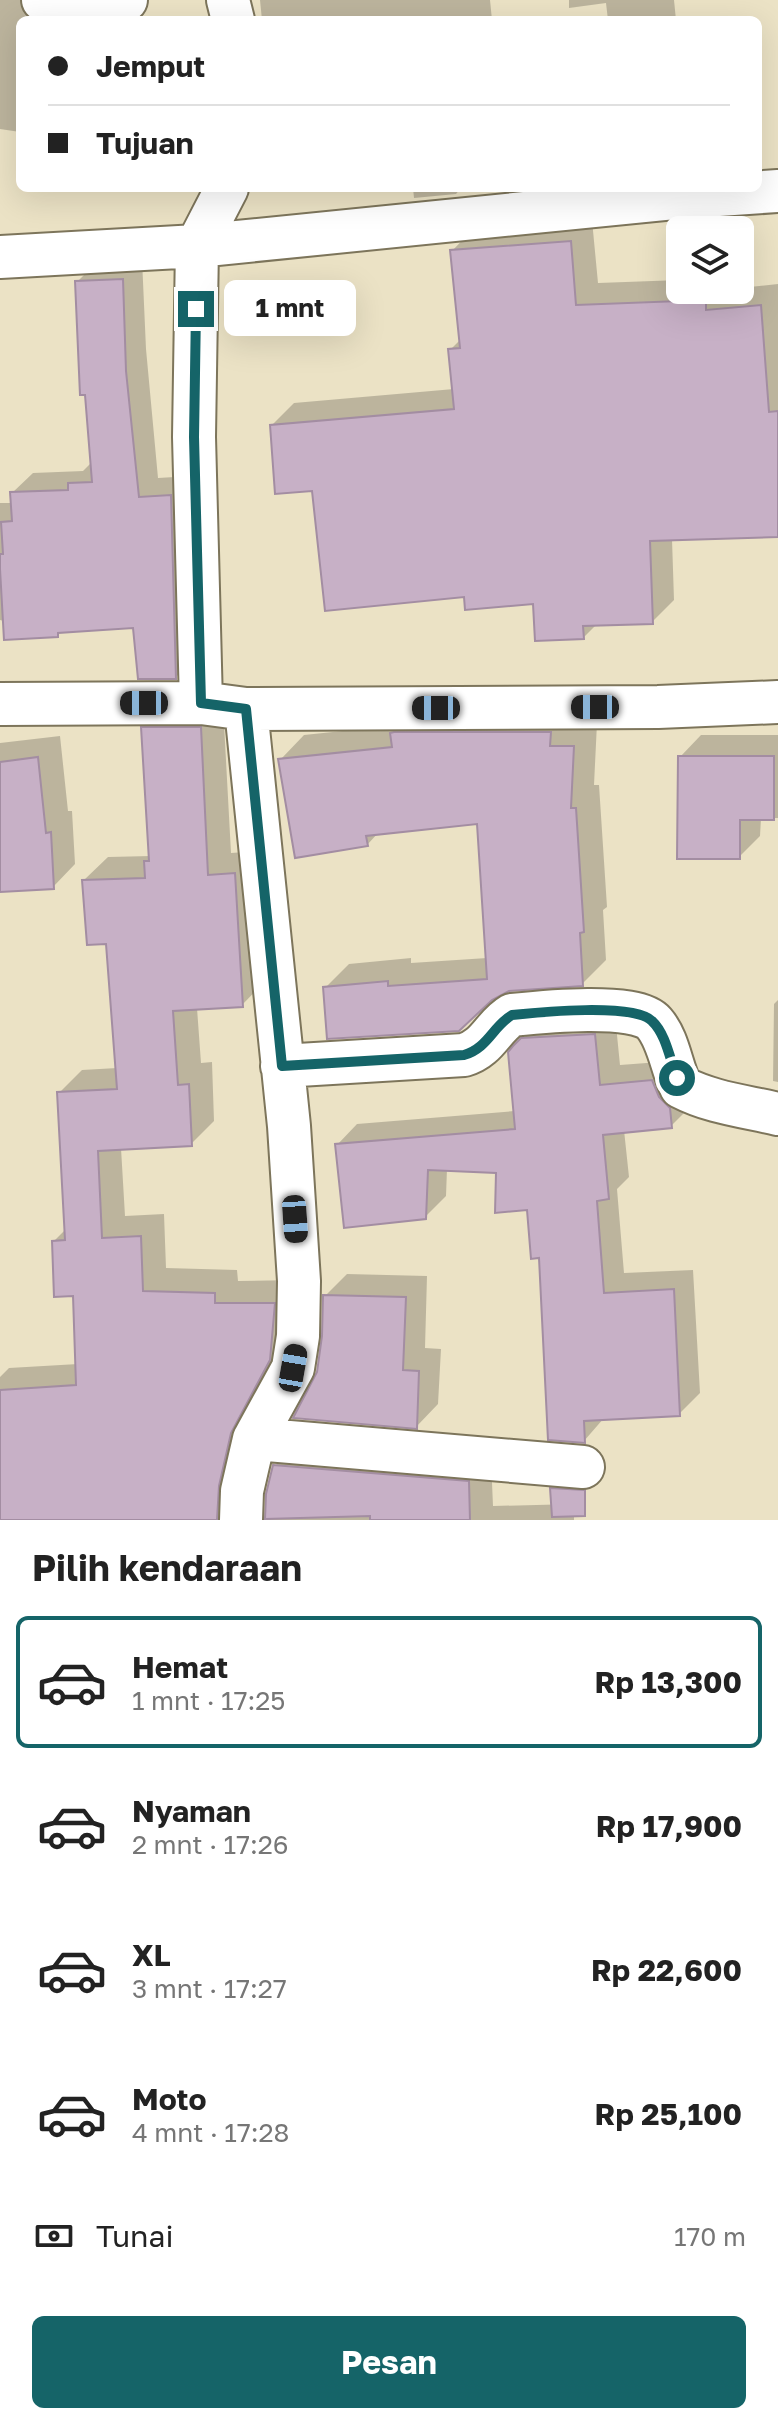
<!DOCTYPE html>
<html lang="id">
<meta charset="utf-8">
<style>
:root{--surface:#fff;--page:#f2f2f2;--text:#222;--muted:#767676;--line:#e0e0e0;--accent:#156468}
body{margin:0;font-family:"Golos Text",sans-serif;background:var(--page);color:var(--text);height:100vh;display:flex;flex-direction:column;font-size:30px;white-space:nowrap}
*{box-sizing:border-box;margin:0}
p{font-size:26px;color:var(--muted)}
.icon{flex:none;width:44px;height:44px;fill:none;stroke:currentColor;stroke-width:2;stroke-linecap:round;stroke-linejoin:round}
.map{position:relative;height:1520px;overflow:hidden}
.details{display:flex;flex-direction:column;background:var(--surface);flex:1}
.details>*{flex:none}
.guide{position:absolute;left:16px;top:16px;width:746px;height:176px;border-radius:12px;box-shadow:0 8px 32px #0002;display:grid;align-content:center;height:176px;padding:0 32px;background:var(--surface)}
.buttons{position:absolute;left:666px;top:216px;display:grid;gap:16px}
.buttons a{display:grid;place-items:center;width:88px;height:88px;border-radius:12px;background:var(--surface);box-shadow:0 8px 32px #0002;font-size:40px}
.end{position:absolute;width:36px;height:36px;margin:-18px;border:10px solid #156468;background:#fff;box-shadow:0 0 0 4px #fff}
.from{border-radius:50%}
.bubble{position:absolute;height:56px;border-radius:12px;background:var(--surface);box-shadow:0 8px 32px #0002;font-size:26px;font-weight:700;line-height:56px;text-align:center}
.car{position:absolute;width:24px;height:48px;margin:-24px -12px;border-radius:10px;box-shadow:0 0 6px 2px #0007;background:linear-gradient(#222 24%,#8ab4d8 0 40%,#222 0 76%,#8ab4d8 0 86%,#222 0)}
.guide b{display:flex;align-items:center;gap:28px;height:76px;font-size:30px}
.guide b+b{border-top:2px solid var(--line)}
.guide i{width:20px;height:20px;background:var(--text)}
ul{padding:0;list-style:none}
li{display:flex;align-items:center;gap:24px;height:132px;margin:0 16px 12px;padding:0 16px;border:4px solid transparent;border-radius:12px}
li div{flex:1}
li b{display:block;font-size:30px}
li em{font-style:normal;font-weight:700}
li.current{border-color:var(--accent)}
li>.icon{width:72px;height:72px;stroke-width:1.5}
h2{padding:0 32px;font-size:36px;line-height:96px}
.pay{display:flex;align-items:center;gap:20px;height:88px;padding:0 32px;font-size:30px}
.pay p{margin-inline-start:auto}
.cta{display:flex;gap:16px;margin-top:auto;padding:16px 32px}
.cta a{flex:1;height:92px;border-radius:12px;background:var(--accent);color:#fff;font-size:32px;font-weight:700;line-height:92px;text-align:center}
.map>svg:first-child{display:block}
</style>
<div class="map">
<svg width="778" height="1520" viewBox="0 0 778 1520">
<rect width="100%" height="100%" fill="#ebe2c5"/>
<path fill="#0003" d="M 0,0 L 32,0 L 60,20 L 20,20 L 20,132 L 0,129 Z
M 260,0 L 490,0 L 492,20 L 262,20 Z
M 569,0 L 674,0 L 676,20 L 608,20 L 606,3 L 569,8 Z
M 157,17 L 201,20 L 154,20 Z
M 413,188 L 461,188 L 456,194 L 414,198 Z
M 592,220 L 598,283 L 680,280 L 680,290 L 740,290 L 740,288 L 778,284 L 778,535 L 672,539 L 674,600 L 652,622 L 597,624 L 583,638 L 535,602 L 466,595 L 313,489 L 272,425 L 294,403 L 454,389 L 450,350 L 461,339 L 452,251 L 474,228 Z
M 142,259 L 146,349 L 158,478 L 191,476 L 196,657 L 176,677 L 135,626 L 61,631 L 57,635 L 0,620 L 0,503 L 13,503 L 12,493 L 33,473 L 83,471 L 91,463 L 77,282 L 98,261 Z
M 166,705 L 223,705 L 231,853 L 258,851 L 265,981 L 242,1005 L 197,1008 L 201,1063 L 212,1062 L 214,1121 L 191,1144 L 121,1148 L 125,1216 L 164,1214 L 166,1268 L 237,1270 L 238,1281 L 297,1280 L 242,1520 L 0,1520 L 0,1377 L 9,1368 L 78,1364 L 75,1294 L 54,1241 L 66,1229 L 59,1093 L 82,1070 L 117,1068 L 108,941 L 84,880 L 108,857 L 151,856 L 143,728 Z
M 597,723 L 594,785 L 599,785 L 607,907 L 603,910 L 606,960 L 582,984 L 325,988 L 349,964 L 411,958 L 411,963 L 487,958 L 479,822 L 379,832 L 367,845 L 281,759 L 304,735 L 400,725 Z
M 701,735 L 778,735 L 778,818 L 761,818 L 760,836 L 739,857 L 680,757 Z
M 60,736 L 68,811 L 72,811 L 75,864 L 53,887 L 0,890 L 0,743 Z
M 778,1000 L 778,1082 L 773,1081 L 774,1004 Z
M 615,1015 L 620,1065 L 673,1061 L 692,1105 L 671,1126 L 624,1130 L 629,1177 L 617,1189 L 624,1273 L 693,1270 L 700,1393 L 679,1414 L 604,1418 L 584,1441 L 529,1208 L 498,1171 L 447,1169 L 446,1196 L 425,1217 L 337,1145 L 357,1124 L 515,1111 L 522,1040 L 543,1018 Z
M 347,1274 L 427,1276 L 425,1348 L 441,1349 L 438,1404 L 416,1427 L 319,1372 L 324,1337 L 325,1296 Z
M 298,1442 L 491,1459 L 493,1506 L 574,1504 L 574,1520 L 267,1520 L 268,1494 L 275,1466 Z"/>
<path fill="#c7b0c6" stroke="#a38da2" stroke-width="2" d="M 571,241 L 576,305 L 706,300 L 706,310 L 761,305 L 769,412 L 778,411 L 778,537 L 650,541 L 653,624 L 583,626 L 584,639 L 535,641 L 533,604 L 465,610 L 464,597 L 325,611 L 312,491 L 275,494 L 270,425 L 454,409 L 448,349 L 460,348 L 450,250 Z
M 123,279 L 126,371 L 139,497 L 171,495 L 176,679 L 138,679 L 133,628 L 58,633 L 58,637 L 4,640 L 0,569 L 0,554 L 3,554 L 1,522 L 12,521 L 10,492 L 68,490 L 68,483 L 92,482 L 85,395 L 80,395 L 75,281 Z
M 141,727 L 201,727 L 208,875 L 235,873 L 243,1007 L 173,1011 L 178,1085 L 189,1084 L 192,1146 L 98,1151 L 102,1238 L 141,1236 L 143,1291 L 215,1293 L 215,1303 L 275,1303 L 270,1360 L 231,1433 L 219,1486 L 217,1520 L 0,1520 L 0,1390 L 76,1385 L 73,1296 L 54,1297 L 52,1241 L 65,1240 L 57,1092 L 117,1089 L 106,944 L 87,945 L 82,880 L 145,878 L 144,861 L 149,861 Z
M 394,732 L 551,732 L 550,746 L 574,746 L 571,808 L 576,808 L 584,932 L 580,933 L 583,986 L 509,991 L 492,1000 L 459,1031 L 327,1039 L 323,987 L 388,981 L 388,986 L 487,979 L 477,824 L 366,836 L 368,846 L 295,858 L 278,759 L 392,747 L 390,733 Z
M 678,756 L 774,756 L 774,820 L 740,820 L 740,859 L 677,859 Z
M 38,757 L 46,833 L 51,832 L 54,889 L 0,892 L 0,762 Z
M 595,1034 L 600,1085 L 652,1080 L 659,1097 L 670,1108 L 672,1128 L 603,1135 L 609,1199 L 597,1201 L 604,1293 L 674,1289 L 680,1416 L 584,1421 L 585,1443 L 548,1440 L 539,1258 L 531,1259 L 527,1210 L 495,1213 L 496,1173 L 428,1170 L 426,1219 L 344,1228 L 335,1144 L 515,1129 L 508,1052 L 513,1046 L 521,1038 Z
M 323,1295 L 406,1297 L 403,1370 L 419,1371 L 417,1429 L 293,1418 L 317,1372 L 322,1336 Z
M 273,1465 L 469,1481 L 470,1520 L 370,1520 L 370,1516 L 265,1519 L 266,1494 Z
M 550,1488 L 585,1490 L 585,1516 L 552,1517 Z"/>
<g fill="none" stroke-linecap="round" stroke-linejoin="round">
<g stroke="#7d755b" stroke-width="46">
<path id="street" d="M 43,0 L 83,4 L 126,0
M 228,0 L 233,20
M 0,257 L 197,246 L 674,198 L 778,191
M 201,703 L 194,437 L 197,246 L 227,188
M 0,704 L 201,703 L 246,709 L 658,707 L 778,702
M 282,1066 L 464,1055 C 488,1048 493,1026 512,1015 C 541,1012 636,1002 654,1023 C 669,1040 671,1067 681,1087 C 712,1103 744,1106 778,1114
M 254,1439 L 583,1467
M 241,1520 L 242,1491 L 254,1439 L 293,1368 L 298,1336 L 299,1281 L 289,1126 L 246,709"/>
</g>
<use href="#street" stroke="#fff" stroke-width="42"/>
</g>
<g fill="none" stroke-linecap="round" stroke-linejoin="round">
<path stroke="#156468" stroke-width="10" d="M 196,309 L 194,437 L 201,703 L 246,709 L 282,1066 L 464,1055 C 488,1048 493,1026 512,1015 C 540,1012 634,1003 652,1021 C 666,1034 670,1060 677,1078"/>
</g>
</svg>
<div class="buttons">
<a><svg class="icon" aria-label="layers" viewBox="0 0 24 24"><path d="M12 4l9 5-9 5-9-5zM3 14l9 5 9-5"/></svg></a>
</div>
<i class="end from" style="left:677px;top:1078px"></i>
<i class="end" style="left:196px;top:309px"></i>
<div class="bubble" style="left:224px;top:280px;width:132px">1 mnt</div>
<i class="car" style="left:144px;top:703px;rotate:270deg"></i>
<i class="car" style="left:595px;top:707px;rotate:270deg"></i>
<i class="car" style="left:436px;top:708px;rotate:270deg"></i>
<i class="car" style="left:295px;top:1219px;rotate:176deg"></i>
<i class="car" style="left:293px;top:1368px;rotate:10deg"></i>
<div class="guide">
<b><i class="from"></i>Jemput</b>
<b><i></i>Tujuan</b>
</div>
</div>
<section class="details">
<h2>Pilih kendaraan</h2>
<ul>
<li class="current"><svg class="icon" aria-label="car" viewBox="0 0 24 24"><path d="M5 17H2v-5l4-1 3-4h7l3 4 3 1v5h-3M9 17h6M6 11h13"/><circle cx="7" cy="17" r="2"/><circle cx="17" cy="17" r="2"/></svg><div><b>Hemat</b><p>1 mnt · 17:25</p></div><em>Rp 13,300</em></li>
<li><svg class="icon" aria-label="car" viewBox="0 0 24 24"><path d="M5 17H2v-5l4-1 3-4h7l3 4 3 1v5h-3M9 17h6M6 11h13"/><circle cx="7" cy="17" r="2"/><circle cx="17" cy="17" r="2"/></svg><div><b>Nyaman</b><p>2 mnt · 17:26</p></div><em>Rp 17,900</em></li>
<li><svg class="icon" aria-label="car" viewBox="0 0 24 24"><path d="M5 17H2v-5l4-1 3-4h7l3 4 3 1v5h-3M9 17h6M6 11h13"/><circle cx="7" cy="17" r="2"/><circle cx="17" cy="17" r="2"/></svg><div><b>XL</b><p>3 mnt · 17:27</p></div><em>Rp 22,600</em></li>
<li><svg class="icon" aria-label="car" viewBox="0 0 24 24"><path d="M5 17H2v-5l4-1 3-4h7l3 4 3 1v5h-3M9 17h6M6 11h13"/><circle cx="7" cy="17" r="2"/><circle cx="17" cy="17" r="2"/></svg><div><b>Moto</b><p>4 mnt · 17:28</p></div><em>Rp 25,100</em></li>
</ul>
<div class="pay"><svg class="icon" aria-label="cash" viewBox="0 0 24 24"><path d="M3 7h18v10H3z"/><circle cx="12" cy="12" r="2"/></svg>Tunai<p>170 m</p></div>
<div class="cta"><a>Pesan</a></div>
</section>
